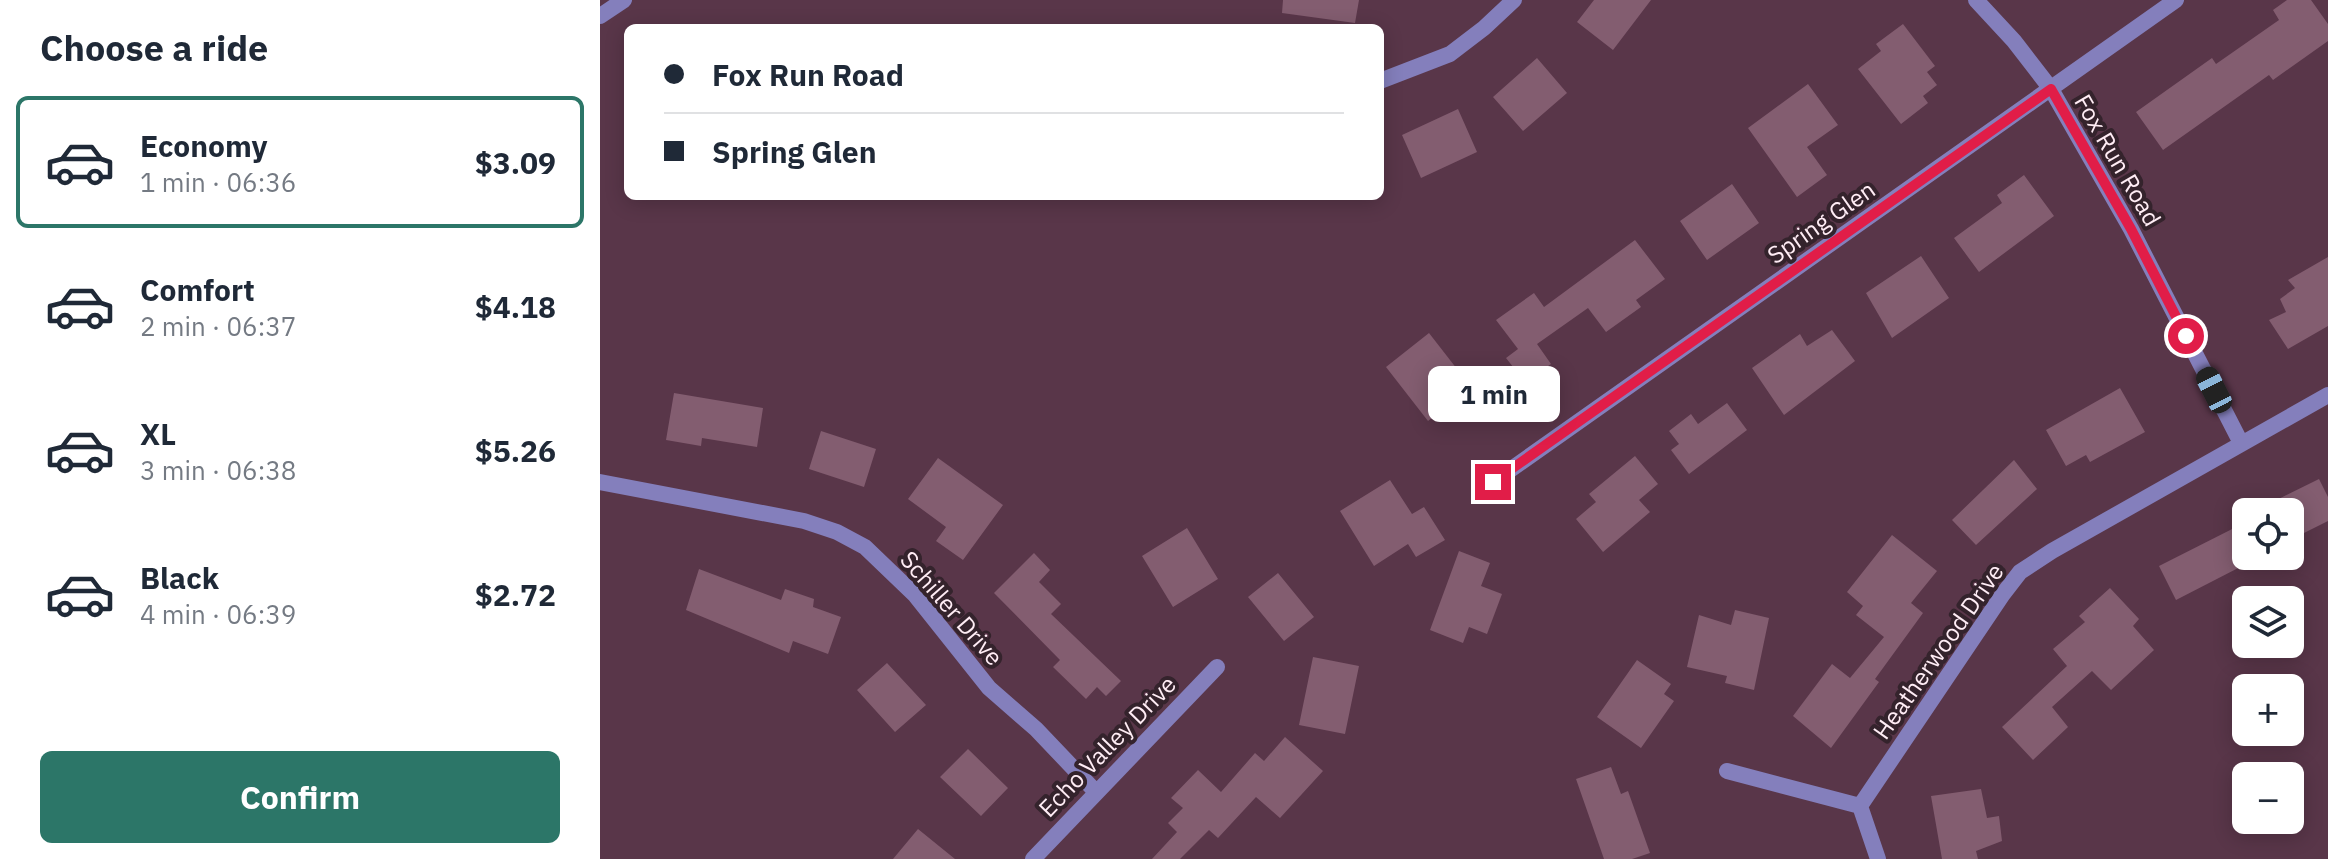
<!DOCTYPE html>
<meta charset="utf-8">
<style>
:root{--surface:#fff;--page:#f6f6f7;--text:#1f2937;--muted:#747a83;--line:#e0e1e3;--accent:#2c7668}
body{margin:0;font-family:"IBM Plex Sans",sans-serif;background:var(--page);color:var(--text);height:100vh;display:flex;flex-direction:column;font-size:30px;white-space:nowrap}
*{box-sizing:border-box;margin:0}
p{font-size:26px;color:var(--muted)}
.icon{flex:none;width:44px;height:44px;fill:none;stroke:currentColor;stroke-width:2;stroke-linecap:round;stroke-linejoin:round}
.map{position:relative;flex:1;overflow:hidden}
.sheet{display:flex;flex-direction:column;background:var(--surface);width:600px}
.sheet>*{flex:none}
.banner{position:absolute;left:24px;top:24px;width:760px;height:176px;border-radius:12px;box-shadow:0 4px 20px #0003;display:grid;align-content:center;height:176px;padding:0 40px;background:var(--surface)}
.fabs{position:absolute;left:1632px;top:498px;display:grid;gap:16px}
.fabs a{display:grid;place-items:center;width:72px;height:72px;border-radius:12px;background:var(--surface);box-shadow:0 4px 20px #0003;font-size:40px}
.end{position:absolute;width:36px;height:36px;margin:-18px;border:10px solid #e11d48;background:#fff;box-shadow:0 0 0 4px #fff}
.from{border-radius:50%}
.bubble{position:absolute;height:56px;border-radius:12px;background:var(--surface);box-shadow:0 4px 20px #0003;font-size:26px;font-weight:700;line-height:56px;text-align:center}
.car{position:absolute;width:24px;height:48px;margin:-24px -12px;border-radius:10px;box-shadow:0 0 6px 2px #0007;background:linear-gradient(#222 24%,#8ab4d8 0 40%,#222 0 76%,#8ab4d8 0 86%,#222 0)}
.banner b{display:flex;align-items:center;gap:28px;height:76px;font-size:30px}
.banner b+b{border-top:2px solid var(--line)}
.banner i{width:20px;height:20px;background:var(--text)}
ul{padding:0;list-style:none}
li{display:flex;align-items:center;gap:24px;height:132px;margin:0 16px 12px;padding:0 24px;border:4px solid transparent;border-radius:12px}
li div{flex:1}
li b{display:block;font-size:30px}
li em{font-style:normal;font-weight:700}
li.current{border-color:var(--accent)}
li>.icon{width:72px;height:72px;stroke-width:1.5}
h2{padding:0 40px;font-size:36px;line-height:96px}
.primary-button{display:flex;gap:16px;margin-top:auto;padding:16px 40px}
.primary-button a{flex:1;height:92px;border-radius:12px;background:var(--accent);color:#fff;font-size:32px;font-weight:700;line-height:92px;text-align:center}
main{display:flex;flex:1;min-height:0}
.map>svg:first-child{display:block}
</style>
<main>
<section class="sheet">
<h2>Choose a ride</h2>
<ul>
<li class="current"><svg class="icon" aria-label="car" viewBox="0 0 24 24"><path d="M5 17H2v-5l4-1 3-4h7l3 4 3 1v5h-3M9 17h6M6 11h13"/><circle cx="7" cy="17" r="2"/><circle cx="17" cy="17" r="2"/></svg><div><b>Economy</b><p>1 min · 06:36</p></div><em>$3.09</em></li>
<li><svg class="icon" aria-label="car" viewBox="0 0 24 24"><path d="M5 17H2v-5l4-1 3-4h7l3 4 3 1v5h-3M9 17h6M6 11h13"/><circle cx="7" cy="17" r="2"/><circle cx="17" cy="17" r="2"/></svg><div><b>Comfort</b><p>2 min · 06:37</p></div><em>$4.18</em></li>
<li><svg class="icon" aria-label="car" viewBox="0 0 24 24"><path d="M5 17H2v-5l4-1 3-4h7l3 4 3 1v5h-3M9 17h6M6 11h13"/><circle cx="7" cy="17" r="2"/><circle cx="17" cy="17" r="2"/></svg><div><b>XL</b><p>3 min · 06:38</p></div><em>$5.26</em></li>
<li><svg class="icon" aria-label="car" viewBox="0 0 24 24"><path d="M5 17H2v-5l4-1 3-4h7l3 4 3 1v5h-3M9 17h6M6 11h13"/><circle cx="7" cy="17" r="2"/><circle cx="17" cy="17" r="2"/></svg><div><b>Black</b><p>4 min · 06:39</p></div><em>$2.72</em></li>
</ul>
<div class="primary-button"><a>Confirm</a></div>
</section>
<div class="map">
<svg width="1728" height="859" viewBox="0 0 1728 859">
<rect width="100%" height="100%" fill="#593649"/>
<path fill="#835d70" d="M 683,0 L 759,0 L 755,23 L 682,13 Z
M 994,0 L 1051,0 L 1013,50 L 977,22 Z
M 1687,0 L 1711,0 L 1728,24 L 1728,41 L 1673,80 L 1669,75 L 1563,150 L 1536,112 L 1612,58 L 1616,64 L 1679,20 L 1673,10 Z
M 1303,24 L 1335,66 L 1327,72 L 1337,85 L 1323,96 L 1328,103 L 1301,124 L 1258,69 L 1281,51 L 1276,44 Z
M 937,58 L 967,93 L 923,131 L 893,97 Z
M 1208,84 L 1238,125 L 1207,147 L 1227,175 L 1197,197 L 1148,128 Z
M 858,109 L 877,152 L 821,178 L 802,135 Z
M 1424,175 L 1454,216 L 1379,272 L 1354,238 L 1402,203 L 1397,195 Z
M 1132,184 L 1159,223 L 1107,260 L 1080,221 Z
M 1035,240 L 1065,279 L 1036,300 L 1041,307 L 1006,332 L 988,308 L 937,344 L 951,364 L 925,382 L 906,358 L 918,349 L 896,320 L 934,293 L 944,307 Z
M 1321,256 L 1349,298 L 1292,338 L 1266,293 Z
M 1728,257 L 1728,326 L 1688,349 L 1669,320 L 1686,312 L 1680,299 L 1695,288 L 1688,280 Z
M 1232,330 L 1255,361 L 1184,415 L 1152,368 L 1200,334 L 1207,346 Z
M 829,333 L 871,387 L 828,421 L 786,367 Z
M 1520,388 L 1545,432 L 1490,462 L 1486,455 L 1466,466 L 1446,430 Z
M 74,393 L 163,408 L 157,447 L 102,438 L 101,446 L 66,440 Z
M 1127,403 L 1147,430 L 1089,474 L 1071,450 L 1079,444 L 1069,431 L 1091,414 L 1098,424 Z
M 221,431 L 276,449 L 264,487 L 209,469 Z
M 1035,456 L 1058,484 L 1039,500 L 1050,512 L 1003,552 L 976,519 L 996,502 L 989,494 Z
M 338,458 L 403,505 L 363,560 L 336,541 L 346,527 L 308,499 Z
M 1414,460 L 1437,489 L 1376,545 L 1352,520 Z
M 1719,479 L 1728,497 L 1728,521 L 1690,540 L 1690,512 L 1652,512 Z
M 790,480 L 812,514 L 824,507 L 845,540 L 816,557 L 808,544 L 774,566 L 740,511 Z
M 1646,522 L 1646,564 L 1576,600 L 1559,566 Z
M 587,528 L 618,579 L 573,607 L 542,556 Z
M 1292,535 L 1337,571 L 1311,603 L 1323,613 L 1275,679 L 1279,682 L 1231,748 L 1193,716 L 1232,664 L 1250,678 L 1284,637 L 1256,615 L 1263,606 L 1247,592 Z
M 859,551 L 890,563 L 881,586 L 902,594 L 887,634 L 869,627 L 863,643 L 830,630 Z
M 434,553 L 450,570 L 439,582 L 461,604 L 451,614 L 521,681 L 506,696 L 497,687 L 486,699 L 453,667 L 460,660 L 394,593 Z
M 99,569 L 181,600 L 185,589 L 214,599 L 213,607 L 241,617 L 228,654 L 193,641 L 189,653 L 86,610 Z
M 678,573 L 714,617 L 684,641 L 648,597 Z
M 1510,588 L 1539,619 L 1533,626 L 1554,650 L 1511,690 L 1492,671 L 1452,707 L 1468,727 L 1433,760 L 1402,727 L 1467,666 L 1453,649 L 1485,622 L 1479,616 Z
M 1135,610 L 1169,618 L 1154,690 L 1125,683 L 1127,676 L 1087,667 L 1099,615 L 1131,625 Z
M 713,657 L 759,666 L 745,734 L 699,725 Z
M 1037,660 L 1071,684 L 1064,694 L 1074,701 L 1041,748 L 997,717 Z
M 287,663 L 326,705 L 295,732 L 257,690 Z
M 685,737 L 723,771 L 680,818 L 656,797 L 618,838 L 609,830 L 580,859 L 552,859 L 577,832 L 568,823 L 583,808 L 571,798 L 598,770 L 621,792 L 655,753 L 664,761 Z
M 368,749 L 408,788 L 381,816 L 340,777 Z
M 1011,767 L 1021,794 L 1028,791 L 1050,853 L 1032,859 L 1004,859 L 976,779 Z
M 1381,789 L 1387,818 L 1399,816 L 1402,841 L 1376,851 L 1378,859 L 1342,859 L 1331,796 Z
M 318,829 L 355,859 L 293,859 Z"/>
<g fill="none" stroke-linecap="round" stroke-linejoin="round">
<path stroke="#847fbc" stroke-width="16" d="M 1376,0 L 1414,41 L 1451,89 L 1531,229 L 1641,443
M 0,16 L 24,0
M 780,81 L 850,54 L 884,28 L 914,0
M 0,482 L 204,521 L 237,532 L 265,547 L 315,595 L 389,688 L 436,729 L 496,792
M 893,482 L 1576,0
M 1127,771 L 1260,806
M 433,859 L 617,667
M 1278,859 L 1260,806 L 1403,594 L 1420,572 L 1452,551 L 1728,395"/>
</g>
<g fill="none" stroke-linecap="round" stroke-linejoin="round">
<path stroke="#e11d48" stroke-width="10" d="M 893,482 L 1451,89 L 1531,229 L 1586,336"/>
</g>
<g text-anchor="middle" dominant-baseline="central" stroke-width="8" stroke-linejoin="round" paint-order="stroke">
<g font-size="24" fill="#ffedf5" stroke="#34232c">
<text transform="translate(1518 160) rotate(60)">Fox Run Road</text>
<text transform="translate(1221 222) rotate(-35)">Spring Glen</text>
<text transform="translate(352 608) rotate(49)">Schiller Drive</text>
<text transform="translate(1338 651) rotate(-55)">Heatherwood Drive</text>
<text transform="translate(507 746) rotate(-46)">Echo Valley Drive</text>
</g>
</g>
</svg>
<div class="fabs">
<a><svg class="icon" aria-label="locate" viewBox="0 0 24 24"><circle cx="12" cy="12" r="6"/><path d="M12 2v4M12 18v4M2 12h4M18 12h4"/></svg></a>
<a><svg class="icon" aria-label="layers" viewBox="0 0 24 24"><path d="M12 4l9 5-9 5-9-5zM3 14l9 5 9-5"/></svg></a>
<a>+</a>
<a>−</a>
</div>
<i class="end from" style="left:1586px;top:336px"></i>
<i class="end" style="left:893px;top:482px"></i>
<div class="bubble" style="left:828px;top:366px;width:132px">1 min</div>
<i class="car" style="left:1614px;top:390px;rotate:333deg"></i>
<div class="banner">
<b><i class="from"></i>Fox Run Road</b>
<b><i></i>Spring Glen</b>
</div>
</div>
</main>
